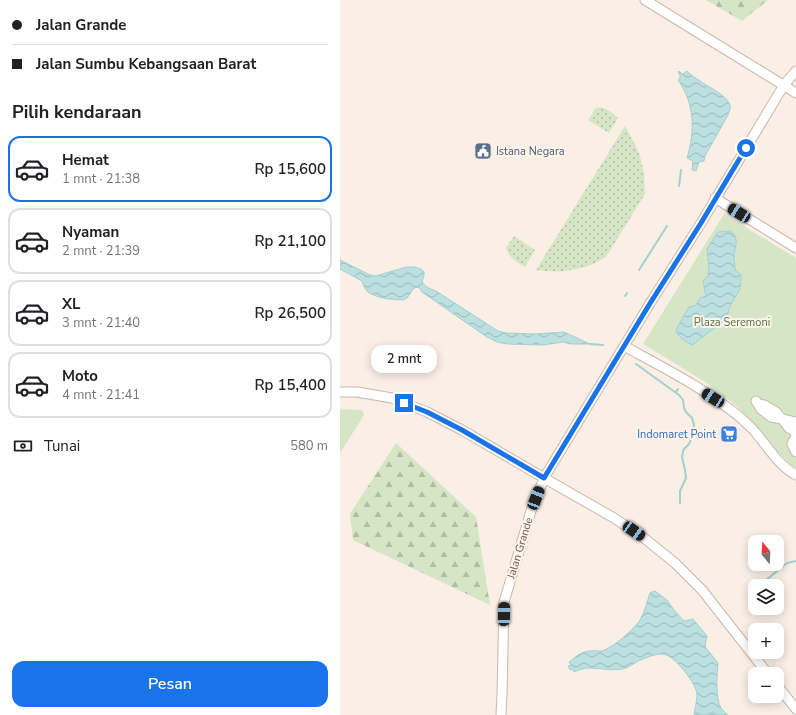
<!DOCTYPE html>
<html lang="id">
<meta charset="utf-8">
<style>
:root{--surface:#fff;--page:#f6f6f6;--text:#202124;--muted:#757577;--line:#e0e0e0;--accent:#1a73e8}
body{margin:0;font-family:"Nunito Sans",sans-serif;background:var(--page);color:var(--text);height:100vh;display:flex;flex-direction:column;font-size:15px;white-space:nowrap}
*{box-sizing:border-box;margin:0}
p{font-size:13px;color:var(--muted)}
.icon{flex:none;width:22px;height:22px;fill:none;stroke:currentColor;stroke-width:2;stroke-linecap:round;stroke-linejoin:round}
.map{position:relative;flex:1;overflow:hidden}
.details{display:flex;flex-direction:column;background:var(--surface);width:340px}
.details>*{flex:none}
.guide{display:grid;align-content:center;height:88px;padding:0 12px;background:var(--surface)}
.needle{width:26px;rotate:342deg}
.fabs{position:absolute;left:408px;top:535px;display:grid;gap:8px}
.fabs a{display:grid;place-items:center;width:36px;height:36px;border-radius:8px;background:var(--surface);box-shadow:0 2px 10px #0003;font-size:20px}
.end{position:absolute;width:18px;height:18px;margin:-9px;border:5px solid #1a73e8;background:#fff;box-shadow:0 0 0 2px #fff}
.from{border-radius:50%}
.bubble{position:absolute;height:28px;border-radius:12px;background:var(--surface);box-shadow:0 2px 10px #0003;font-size:13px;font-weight:600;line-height:28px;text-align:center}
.car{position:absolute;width:12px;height:24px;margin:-12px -6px;border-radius:5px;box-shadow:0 0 3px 1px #0007;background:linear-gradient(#222 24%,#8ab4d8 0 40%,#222 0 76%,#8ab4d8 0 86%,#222 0)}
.guide b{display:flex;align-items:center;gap:14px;height:38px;font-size:15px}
.guide b+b{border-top:1px solid var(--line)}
.guide i{width:10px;height:10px;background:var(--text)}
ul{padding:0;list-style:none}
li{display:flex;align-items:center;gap:12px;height:66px;margin:0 8px 6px;padding:0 4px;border:2px solid var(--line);border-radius:12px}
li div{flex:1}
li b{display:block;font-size:15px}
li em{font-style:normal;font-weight:600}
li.selected{border-color:var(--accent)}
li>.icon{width:36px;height:36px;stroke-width:1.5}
h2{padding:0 12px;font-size:18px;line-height:48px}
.pay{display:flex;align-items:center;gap:10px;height:44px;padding:0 12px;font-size:15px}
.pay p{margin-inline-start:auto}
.action{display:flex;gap:8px;margin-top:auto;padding:8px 12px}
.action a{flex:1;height:46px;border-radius:12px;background:var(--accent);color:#fff;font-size:16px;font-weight:600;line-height:46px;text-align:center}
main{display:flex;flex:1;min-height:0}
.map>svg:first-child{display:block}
</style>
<main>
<section class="details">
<div class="guide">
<b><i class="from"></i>Jalan Grande</b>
<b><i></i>Jalan Sumbu Kebangsaan Barat</b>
</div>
<h2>Pilih kendaraan</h2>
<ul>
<li class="selected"><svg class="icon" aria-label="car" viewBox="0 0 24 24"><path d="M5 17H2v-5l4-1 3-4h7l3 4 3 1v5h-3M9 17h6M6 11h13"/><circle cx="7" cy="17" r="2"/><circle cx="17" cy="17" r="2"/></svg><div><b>Hemat</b><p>1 mnt · 21:38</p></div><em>Rp 15,600</em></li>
<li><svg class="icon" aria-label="car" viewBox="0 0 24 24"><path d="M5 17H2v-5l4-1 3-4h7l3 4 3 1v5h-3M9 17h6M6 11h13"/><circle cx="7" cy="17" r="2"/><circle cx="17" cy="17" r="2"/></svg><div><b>Nyaman</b><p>2 mnt · 21:39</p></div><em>Rp 21,100</em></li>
<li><svg class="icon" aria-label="car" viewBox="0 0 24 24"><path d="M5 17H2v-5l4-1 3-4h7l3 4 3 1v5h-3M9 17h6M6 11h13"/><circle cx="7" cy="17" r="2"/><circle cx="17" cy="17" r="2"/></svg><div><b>XL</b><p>3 mnt · 21:40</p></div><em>Rp 26,500</em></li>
<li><svg class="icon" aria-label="car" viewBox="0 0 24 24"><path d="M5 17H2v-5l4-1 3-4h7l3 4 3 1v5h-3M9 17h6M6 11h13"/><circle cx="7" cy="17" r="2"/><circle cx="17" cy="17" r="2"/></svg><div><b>Moto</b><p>4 mnt · 21:41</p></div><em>Rp 15,400</em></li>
</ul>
<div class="pay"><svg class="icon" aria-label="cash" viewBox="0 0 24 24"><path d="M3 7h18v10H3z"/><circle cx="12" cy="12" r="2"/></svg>Tunai<p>580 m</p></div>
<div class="action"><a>Pesan</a></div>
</section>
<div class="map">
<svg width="456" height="715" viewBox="0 0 456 715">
<defs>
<pattern id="grass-dots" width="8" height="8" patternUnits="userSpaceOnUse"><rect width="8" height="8" fill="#d6e5c6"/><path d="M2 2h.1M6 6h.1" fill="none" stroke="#b2bca3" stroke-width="1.8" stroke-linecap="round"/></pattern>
<pattern id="forest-firs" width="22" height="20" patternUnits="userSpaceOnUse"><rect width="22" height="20" fill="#d6e5c6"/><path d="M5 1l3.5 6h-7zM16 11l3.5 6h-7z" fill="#b2bca3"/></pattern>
<pattern id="water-waves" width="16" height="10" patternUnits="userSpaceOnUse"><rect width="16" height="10" fill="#bcdfe0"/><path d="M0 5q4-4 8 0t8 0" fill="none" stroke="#9db8b8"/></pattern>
</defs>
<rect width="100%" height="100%" fill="#f9efe5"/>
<path fill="url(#grass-dots)" d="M 261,107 L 271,112 L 278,118 L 269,133 L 248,120 L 256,108 Z
M 285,126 L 296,146 L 300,156 L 304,174 L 305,194 L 266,257 C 245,270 221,274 196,270 Z
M 174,236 L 195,250 L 185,267 C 177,262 169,258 166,248 Z"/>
<path fill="url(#forest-firs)" d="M 366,0 L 428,0 L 402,21 Z
M 56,443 L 136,517 L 150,605 L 13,540 L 10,514 Z"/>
<path fill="#d6e5c6" d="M 384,214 L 456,258 L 456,468 L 452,466 L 420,434 L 398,407 L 367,383 L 303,344 Z
M 0,409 L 22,410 L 24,415 L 0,453 Z"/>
<path fill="url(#water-waves)" stroke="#a4cfd1" d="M 339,71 L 342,74 L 343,74 L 347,71 C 351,75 355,78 360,81 C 368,87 387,95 390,105 C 391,108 389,112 388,115 L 365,156 L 364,161 L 359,162 L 356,171 L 352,170 L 353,161 L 347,158 C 355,131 355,104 338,80 L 340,78 L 340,75 L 338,72 Z
M 390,231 C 400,237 395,246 394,256 C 394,260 395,265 395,270 L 401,275 L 400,289 L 390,306 L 387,317 L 383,325 L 377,326 L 357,341 L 353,345 C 347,343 340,338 336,332 L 337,328 L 349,307 L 356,305 L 360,298 L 366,296 L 363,281 L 368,276 L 369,267 L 367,249 L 378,232 Z
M 0,260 L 30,275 L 36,276 L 66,267 L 75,267 L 81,269 L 84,272 L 84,275 L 82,282 C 85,287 90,289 96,291 L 158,331 L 166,333 L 196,334 L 224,332 L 250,344 L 230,344 L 223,342 L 203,345 L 167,344 L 157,342 L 147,337 L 82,292 L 79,287 L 74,288 L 67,298 L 63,300 C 54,300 35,298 28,292 C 25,289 23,285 22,281 L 0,269 Z
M 315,591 L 327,600 L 334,610 L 344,621 L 353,619 L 367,636 L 365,645 L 366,648 L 378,663 C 377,676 375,697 381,708 C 383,711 386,713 388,715 L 354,715 C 355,708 357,701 357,694 C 356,683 333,653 322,654 C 316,654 307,657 301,660 C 295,662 289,668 282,669 C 271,671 260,668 249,668 C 244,668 239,670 234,672 L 232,669 L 230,670 L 228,666 L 231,665 L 229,662 C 234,658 240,653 245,652 C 250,650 256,651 261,651 C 272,649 294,629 300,620 C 305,611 307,602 310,593 L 312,592 Z"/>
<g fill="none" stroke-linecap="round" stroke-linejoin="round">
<path stroke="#a4cfd1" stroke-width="2" d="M 339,186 L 341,170
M 299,270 L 327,226
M 285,296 L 287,293
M 250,344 L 263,345
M 296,364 L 339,395 L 343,400 L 344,408 L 346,412 L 352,418 L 354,425 L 351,439 L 349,444 L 344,449 L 343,452 L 342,457 L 345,470 L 346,478 L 340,491 L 340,503
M 336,392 L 338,389
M 420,585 L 447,563 L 456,561"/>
<g stroke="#c9b7ad" stroke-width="11">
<path id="minor" d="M 305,0 L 456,93
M 375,198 L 456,248
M 284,346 C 324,368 366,389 401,418 C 406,423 412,428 416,433 C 428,447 439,466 456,475
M 0,392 L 17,392 L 52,398 L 87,412 L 122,430 L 204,478 L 274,518 L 304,538 L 335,563 L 362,590 L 428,674
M 416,401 L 421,409 L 431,417 L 442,419 L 449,428 L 456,432
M 419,404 L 424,405 L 436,412 L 442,419 L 456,422
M 456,436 L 452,444 L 456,452
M 437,685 L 456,709
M 161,715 L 162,694 L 164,602 L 191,511 L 204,478 L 309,305 L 361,223 L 444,85 L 456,71"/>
</g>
<use href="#minor" stroke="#fff" stroke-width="9"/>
</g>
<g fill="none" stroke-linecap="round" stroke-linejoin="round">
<path stroke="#1a73e8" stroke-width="5" d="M 64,403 L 87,412 L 122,430 L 204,478 L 309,305 L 361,223 L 406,148"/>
</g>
<defs>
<g id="civic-square" transform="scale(0.9)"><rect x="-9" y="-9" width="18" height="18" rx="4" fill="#5c6f8a" stroke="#fdf4eb"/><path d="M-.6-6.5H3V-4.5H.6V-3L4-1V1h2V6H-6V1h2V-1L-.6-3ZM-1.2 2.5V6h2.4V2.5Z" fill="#fff"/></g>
<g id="supermarket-square" transform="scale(0.9)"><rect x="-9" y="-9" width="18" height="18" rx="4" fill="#3f7fe0" stroke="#fdf4eb"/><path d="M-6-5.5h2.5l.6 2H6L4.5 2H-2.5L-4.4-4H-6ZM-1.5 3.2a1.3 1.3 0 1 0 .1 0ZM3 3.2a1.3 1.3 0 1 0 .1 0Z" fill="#fff"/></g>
</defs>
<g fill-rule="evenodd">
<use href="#civic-square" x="143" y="151"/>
<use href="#supermarket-square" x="389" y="434"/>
</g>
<g text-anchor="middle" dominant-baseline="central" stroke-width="4" stroke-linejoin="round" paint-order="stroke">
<g font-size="11" fill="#4e5e75" stroke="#fdf4eb" text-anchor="start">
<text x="156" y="151">Istana Negara</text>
</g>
<g font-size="11" fill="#597447" stroke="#fdf4eb">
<text x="392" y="322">Plaza Seremoni</text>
</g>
<g font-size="11" fill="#366cbe" stroke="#fdf4eb" text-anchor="end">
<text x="376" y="434">Indomaret Point</text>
</g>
<g font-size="11" fill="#6f564e" stroke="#fdf4eb">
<text transform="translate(180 548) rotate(-73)">Jalan Grande</text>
</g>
</g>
</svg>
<div class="fabs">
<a><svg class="needle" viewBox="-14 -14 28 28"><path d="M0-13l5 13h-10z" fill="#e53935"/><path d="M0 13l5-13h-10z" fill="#757577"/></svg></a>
<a><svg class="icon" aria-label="layers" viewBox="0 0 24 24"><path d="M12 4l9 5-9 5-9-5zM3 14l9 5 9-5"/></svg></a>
<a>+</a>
<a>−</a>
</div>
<i class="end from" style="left:406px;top:148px"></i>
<i class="end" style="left:64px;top:403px"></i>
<div class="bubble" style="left:31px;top:345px;width:66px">2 mnt</div>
<i class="car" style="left:399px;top:213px;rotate:302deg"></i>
<i class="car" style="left:373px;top:398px;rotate:302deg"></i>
<i class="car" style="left:196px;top:498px;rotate:21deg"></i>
<i class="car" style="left:294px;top:531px;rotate:124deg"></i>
<i class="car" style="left:164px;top:614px;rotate:1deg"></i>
</div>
</main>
